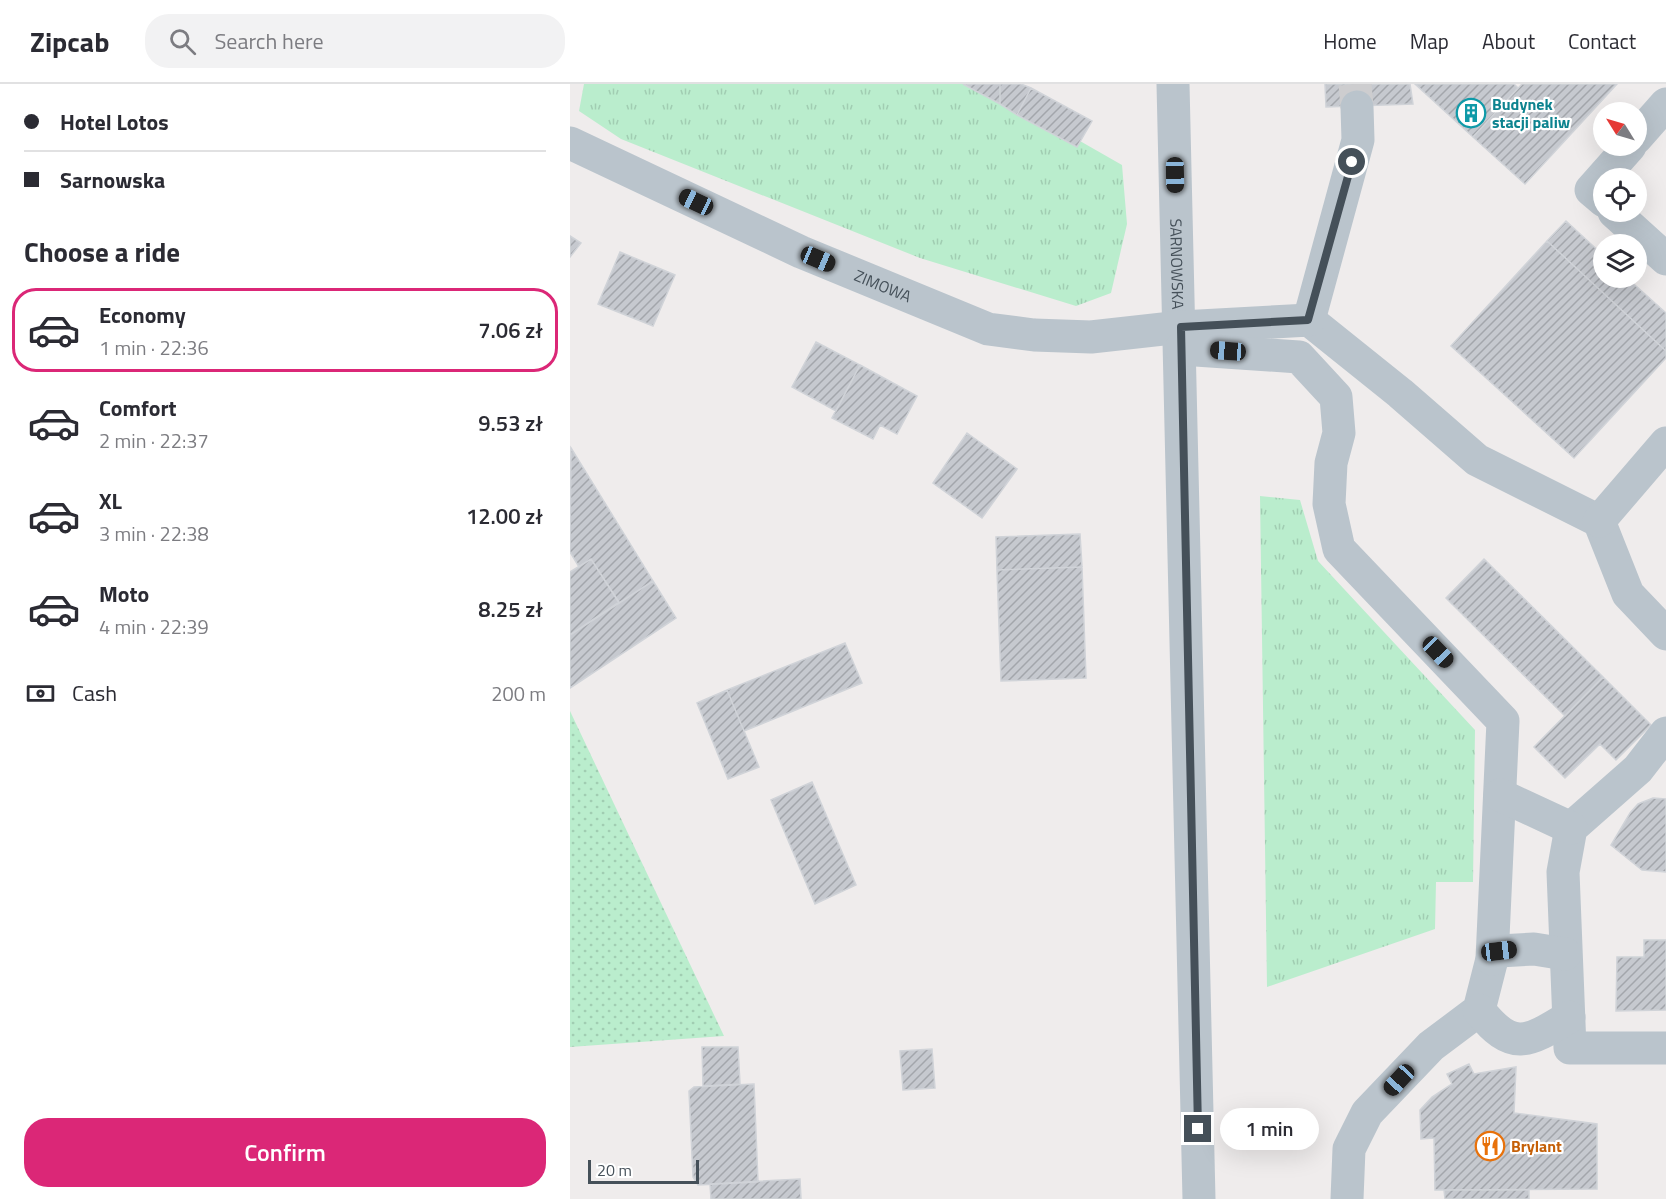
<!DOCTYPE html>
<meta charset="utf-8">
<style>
:root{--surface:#fff;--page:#f2f2f3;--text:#2b2b33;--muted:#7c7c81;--line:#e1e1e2;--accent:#db2777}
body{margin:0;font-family:"Titillium Web",sans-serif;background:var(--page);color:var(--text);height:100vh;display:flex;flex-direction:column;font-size:22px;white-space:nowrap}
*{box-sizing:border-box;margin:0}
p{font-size:20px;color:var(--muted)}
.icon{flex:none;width:33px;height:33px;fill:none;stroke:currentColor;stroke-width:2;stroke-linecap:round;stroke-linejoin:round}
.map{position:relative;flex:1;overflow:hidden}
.side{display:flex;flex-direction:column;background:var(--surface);width:570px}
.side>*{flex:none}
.hud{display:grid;align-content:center;height:132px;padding:0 24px;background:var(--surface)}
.needle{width:39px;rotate:307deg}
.controls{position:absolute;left:1023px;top:18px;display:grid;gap:12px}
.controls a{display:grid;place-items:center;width:54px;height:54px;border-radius:50%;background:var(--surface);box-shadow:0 6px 24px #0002;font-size:30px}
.scale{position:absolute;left:18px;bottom:15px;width:111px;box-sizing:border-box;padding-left:6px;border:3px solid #455059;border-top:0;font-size:16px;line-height:21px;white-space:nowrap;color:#455059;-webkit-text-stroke:4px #fff;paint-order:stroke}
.end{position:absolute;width:27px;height:27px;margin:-14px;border:8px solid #455059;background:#fff;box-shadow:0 0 0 3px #fff}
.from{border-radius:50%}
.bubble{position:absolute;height:42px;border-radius:21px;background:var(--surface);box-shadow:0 6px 24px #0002;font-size:20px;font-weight:600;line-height:42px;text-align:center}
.car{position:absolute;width:18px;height:36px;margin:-18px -9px;border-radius:8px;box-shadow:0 0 4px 2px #0007;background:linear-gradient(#222 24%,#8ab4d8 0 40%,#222 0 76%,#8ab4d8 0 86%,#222 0)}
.hud b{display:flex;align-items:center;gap:21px;height:57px;font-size:22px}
.hud b+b{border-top:2px solid var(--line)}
.hud i{width:15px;height:15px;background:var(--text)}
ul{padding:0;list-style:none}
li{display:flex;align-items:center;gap:18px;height:84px;margin:0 12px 9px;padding:0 12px;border:3px solid transparent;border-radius:24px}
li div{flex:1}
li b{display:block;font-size:22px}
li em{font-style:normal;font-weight:600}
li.current{border-color:var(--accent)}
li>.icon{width:54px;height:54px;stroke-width:1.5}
h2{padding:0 24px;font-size:27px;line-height:72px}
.pay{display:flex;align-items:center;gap:15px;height:66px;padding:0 24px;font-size:22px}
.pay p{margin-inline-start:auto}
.cta{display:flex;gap:12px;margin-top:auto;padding:12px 24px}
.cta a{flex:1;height:69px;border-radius:24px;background:var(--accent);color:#fff;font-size:24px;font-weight:600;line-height:69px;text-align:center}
header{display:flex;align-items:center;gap:36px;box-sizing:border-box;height:84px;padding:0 30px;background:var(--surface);border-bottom:2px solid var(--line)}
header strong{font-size:28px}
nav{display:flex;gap:33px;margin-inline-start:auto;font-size:21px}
.search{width:420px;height:54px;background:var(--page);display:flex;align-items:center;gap:15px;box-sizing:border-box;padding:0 21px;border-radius:24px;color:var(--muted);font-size:22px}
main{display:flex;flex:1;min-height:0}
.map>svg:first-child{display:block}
</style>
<header>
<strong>Zipcab</strong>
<div class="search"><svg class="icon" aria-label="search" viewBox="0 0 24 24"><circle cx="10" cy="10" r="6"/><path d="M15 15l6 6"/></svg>Search here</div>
<nav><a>Home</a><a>Map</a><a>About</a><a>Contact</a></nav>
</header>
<main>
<section class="side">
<div class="hud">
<b><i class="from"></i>Hotel Lotos</b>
<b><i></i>Sarnowska</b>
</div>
<h2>Choose a ride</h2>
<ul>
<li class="current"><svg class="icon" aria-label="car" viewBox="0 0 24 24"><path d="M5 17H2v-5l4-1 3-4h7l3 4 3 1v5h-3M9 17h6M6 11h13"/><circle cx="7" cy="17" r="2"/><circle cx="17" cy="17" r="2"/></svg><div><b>Economy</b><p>1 min · 22:36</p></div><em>7.06 zł</em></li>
<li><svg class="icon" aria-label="car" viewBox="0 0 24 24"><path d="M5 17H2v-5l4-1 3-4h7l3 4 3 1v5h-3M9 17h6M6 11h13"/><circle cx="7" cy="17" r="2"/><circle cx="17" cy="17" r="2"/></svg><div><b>Comfort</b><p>2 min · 22:37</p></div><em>9.53 zł</em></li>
<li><svg class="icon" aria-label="car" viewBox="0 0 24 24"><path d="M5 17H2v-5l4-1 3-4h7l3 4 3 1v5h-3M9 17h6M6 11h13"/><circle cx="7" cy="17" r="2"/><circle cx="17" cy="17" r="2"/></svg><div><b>XL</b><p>3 min · 22:38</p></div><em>12.00 zł</em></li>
<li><svg class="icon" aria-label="car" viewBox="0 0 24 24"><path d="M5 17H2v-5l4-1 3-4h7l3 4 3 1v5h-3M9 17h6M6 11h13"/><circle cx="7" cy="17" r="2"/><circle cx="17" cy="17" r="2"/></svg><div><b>Moto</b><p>4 min · 22:39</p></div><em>8.25 zł</em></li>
</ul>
<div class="pay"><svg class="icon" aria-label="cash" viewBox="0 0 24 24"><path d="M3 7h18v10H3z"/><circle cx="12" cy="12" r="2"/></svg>Cash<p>200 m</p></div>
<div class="cta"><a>Confirm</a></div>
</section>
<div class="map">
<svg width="1096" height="1115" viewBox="0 0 1096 1115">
<defs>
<pattern id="grass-tufts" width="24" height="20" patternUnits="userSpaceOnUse" patternTransform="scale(1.5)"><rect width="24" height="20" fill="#baedcd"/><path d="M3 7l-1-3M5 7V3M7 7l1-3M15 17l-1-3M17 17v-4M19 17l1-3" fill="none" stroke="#a1cdb2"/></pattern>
<pattern id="park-dots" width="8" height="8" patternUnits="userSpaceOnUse" patternTransform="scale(1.5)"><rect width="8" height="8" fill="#baedcd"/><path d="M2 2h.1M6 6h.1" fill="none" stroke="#a1cdb2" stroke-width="1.8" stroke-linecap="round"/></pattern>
<pattern id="building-hatch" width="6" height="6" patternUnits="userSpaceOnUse" patternTransform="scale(1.5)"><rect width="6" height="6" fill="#c6c9cf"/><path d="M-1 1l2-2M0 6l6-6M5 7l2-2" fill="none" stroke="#a3a6ab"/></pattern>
</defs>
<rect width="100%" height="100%" fill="#efecec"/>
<path fill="url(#grass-tufts)" d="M 14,0 L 410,0 L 552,81 L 557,140 L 541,209 L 506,222 L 350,174 L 51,55 L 9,27 Z
M 690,412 L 730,416 L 748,477 L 905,646 L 903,798 L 866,798 L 865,845 L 697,903 Z"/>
<path fill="url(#park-dots)" d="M 0,627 L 154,952 L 0,963 Z"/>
<path fill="url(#building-hatch)" stroke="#d0d3d8" stroke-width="1.5" d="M 393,0 L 430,0 L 430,20 Z
M 430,0 L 451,0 L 461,4 L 447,31 L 430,20 Z
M 755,0 L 840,0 L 843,20 L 756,23 Z
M 845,0 L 944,0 L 948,4 L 903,53 Z
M 952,0 L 1047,0 L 955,100 L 903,53 Z
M 461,4 L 522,37 L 507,63 L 447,31 Z
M 996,137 L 1034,172 L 1034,194 L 1057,194 L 1096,229 L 1096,267 L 977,157 Z
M 0,152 L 11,159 L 0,173 Z
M 977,157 L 1096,267 L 1096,274 L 1004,374 L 881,262 Z
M 50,168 L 105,191 L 83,242 L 28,220 Z
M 246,258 L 290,281 L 266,327 L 222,303 Z
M 290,281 L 347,312 L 327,350 L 310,341 L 303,355 L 262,334 Z
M 397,349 L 447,385 L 412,434 L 363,399 Z
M 1,364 L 83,497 L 49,519 L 21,475 L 9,483 L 0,468 Z
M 510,450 L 512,483 L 427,486 L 426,453 Z
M 21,475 L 49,518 L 0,551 L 0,488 Z
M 914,475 L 1033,593 L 995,632 L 876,514 Z
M 512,483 L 516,594 L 431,597 L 427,486 Z
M 83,497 L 106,534 L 0,604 L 0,551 Z
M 275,559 L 292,599 L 174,647 L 157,606 Z
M 1033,593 L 1081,641 L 1046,676 L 1030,660 L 995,694 L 964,663 Z
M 157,606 L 189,683 L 158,695 L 127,619 Z
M 242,698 L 286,801 L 245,820 L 201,716 Z
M 1083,714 L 1096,715 L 1096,788 L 1072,786 L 1041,761 L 1060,729 L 1068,720 Z
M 1074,856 L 1096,856 L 1096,926 L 1046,927 L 1047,873 L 1074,873 Z
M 132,963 L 168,963 L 170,1000 L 133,1002 Z
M 362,965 L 365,1004 L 333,1006 L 330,967 Z
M 899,980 L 904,990 L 946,983 L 944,1029 L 1027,1040 L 1027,1105 L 865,1106 L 864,1054 L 851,1055 L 850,1026 L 862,1013 L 882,1000 L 877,990 Z
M 184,1000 L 188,1098 L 128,1101 L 123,1093 L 119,1007 L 124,1003 Z
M 230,1095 L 231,1115 L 141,1115 L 140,1100 Z
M 874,1106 L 959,1106 L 959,1115 L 875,1115 Z"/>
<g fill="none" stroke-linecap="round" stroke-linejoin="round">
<path stroke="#cdcdcf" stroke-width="33" stroke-dasharray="33 16" stroke-linecap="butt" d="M 785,0 L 787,23"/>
<g stroke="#bac4cc" stroke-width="33">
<path id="s1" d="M 603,0 L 629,1115"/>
<path d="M 1066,54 L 1096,20"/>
<path id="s2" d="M 0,59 L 231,168 L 418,245 L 464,251 L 521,253 L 611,243 L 739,236 L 830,309 L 907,376 L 1029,437 L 1058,510 L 1096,550"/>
<path d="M 1034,117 L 1021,106 L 1060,62"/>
<path d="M 1044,128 L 1096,175"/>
<path d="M 739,236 L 788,56 L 787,23"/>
<path d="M 611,265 L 729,273 L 766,313 L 769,349 L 761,379 L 759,420 L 769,465 L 933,637 L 922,875 L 909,926 L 861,962 L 797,1029 L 779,1065 L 777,1115"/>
<path d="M 1029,437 L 1096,359"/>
<path d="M 1096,649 L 1068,685 L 1001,744 L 993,788 L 1000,964 L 1096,964"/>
<path d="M 930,711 L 1001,744"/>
<path d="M 922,875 L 929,867 L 964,865 L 995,870"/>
<path d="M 909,926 C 942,968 957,959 999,933"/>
</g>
</g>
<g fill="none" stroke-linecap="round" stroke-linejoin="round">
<path stroke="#455059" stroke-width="8" d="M 628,1045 L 611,243 L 738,236 L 782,78"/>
</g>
<defs>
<g id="building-ring" transform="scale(1.5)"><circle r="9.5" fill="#fff" stroke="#0f9aa8" stroke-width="1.5"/><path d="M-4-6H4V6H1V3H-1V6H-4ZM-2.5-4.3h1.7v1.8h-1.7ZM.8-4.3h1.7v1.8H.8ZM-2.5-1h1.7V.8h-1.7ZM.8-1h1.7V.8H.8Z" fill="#0f9aa8"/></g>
<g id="restaurant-ring" transform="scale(1.5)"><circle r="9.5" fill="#fff" stroke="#e8710a" stroke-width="1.5"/><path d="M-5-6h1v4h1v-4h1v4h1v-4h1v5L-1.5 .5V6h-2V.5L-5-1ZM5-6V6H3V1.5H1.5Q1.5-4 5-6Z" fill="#e8710a"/></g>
</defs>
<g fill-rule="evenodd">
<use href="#building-ring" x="901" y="29"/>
<use href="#restaurant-ring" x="920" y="1062"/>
</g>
<g text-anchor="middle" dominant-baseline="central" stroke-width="4.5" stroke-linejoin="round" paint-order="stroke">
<g font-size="16" font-weight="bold" fill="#0d838f" stroke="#fff" text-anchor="start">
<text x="922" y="20">Budynek<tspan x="922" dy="18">stacji paliw</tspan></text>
</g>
<g font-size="16" fill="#455059" stroke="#fff">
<text stroke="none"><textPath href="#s1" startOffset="180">SARNOWSKA</textPath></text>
<text stroke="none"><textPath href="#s2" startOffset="344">ZIMOWA</textPath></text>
</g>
<g font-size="16" font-weight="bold" fill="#c56008" stroke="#fff" text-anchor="start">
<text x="941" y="1062">Brylant</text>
</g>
</g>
</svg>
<div class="controls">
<a><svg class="needle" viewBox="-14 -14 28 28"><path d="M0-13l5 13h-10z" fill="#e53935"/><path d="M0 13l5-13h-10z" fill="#7c7c81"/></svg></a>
<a><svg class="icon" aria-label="locate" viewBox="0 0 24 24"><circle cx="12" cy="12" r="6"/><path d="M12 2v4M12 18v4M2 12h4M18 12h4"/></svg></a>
<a><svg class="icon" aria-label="layers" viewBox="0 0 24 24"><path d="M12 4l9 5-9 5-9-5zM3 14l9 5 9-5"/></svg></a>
</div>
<div class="scale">20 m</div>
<i class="end from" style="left:782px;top:78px"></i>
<i class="end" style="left:628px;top:1045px"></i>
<div class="bubble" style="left:650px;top:1024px;width:99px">1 min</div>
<i class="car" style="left:605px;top:91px;rotate:179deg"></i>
<i class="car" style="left:126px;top:118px;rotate:295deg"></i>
<i class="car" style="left:248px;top:175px;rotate:113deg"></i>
<i class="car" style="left:658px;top:267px;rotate:274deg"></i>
<i class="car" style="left:868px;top:568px;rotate:136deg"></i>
<i class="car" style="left:929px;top:867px;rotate:83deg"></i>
<i class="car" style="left:829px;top:996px;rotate:223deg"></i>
</div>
</main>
